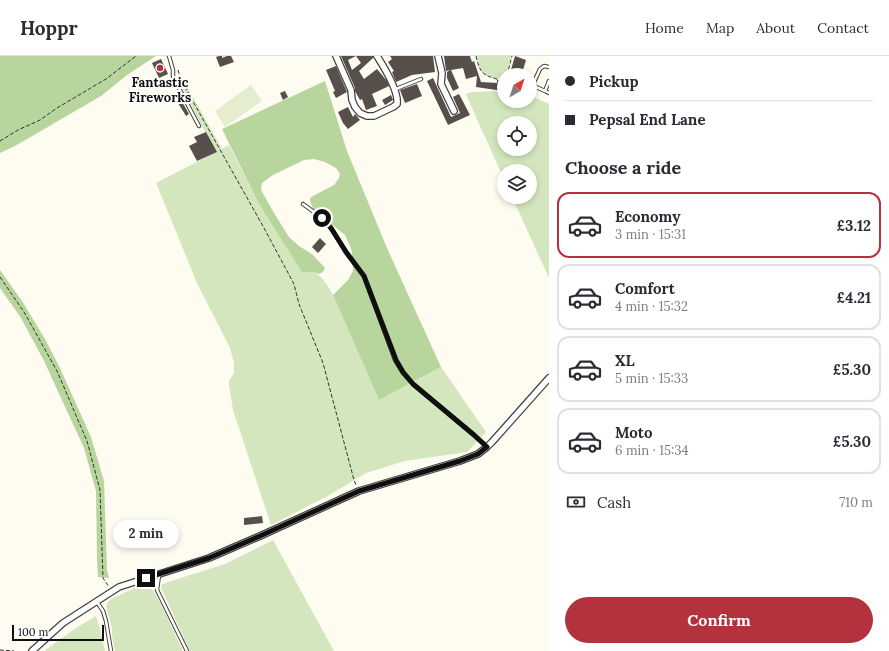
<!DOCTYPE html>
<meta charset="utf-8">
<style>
:root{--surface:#fff;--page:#f2f2f3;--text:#2b2b33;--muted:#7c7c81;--line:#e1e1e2;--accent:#b3323e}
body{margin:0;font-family:Lora,serif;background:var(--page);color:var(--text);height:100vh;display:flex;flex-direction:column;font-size:15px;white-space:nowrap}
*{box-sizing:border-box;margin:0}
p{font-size:13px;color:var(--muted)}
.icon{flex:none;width:22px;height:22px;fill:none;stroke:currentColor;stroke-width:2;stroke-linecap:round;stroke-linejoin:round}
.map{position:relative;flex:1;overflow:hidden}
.panel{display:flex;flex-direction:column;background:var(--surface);width:340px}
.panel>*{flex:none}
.guide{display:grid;align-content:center;height:88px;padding:0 16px;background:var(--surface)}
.needle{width:26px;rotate:39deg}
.fabs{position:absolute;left:497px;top:12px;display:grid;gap:8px}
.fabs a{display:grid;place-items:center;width:40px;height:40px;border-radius:50%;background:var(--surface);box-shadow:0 2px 6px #0003;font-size:20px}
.scale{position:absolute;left:12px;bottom:10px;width:92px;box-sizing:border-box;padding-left:4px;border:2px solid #0f0f0f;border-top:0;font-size:11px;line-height:14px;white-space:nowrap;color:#0f0f0f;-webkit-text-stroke:3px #fff;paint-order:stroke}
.end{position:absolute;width:18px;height:18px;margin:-9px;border:5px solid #0f0f0f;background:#fff;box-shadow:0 0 0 2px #fff}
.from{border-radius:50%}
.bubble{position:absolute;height:28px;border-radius:14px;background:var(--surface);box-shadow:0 2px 6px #0003;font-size:13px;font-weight:700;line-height:28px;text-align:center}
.guide b{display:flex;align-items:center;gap:14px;height:38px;font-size:15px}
.guide b+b{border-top:1px solid var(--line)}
.guide i{width:10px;height:10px;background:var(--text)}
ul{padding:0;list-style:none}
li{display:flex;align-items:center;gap:12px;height:66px;margin:0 8px 6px;padding:0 8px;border:2px solid var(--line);border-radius:12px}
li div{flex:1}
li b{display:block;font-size:15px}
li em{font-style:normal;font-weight:700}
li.current{border-color:var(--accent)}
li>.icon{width:36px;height:36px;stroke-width:1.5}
h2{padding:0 16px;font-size:18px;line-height:48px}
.pay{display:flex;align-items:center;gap:10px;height:44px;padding:0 16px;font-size:15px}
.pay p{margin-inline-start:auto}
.primary-button{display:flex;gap:8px;margin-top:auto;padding:8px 16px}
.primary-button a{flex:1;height:46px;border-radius:24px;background:var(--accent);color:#fff;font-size:16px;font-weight:700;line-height:46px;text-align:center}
header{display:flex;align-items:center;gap:24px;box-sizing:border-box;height:56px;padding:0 20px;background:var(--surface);border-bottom:1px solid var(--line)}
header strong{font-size:19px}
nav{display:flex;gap:22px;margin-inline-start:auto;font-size:14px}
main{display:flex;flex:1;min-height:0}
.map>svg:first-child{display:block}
</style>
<header>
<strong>Hoppr</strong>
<nav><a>Home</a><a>Map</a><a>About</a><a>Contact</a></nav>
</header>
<main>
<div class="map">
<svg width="549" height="595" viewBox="0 0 549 595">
<rect width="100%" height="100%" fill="#fefbf1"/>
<path fill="#d4e6bd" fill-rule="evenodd" d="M 477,0 L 511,0 L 506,19 L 504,19 L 504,22 C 498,24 487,22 482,16 C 479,12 478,5 477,0 Z
M 181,20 L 222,93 L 229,89 L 258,146 L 314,216 C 323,221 328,230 333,239 L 379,344 L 441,311 L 486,376 L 467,396 L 405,405 L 366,417 L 326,441 L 271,469 L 233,354 L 229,329 L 229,325 L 234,317 L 234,307 L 230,292 L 197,227 L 156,127 L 216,96 L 178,24 Z
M 494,35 L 504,37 L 504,45 L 530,45 L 530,41 L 538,43 L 549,48 L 549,222 L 512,141 L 530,141 L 530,115 L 504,115 L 504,123 L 476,61 L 466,38 L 472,36 ZM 504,67 L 530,67 L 530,93 L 504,93 Z
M 273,484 L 334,595 L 190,595 L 161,532 L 162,528 L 225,508 Z
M 141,529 L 149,529 L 154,536 L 161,548 L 183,595 L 115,595 L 112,580 L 112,572 L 106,550 L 108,546 L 111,543 Z
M 96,560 L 100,573 L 105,595 L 44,595 L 76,572 Z"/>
<path fill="#b9d59e" d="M 0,0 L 156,0 L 127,19 L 101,40 L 15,90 L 0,97 Z
M 325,25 L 347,95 L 387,192 L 441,311 L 379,344 L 333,239 L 348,224 L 353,215 L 352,195 L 345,179 L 313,153 L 310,144 L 311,141 L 334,129 L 339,122 L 340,118 L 336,112 L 325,106 L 314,103 L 304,104 L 273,119 L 262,127 L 261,134 L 274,157 L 289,181 L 299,190 L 312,198 L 325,212 L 323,216 L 319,218 L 314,216 L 302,216 L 258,146 L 222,73 Z
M 0,214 L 22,245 L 45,283 L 60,312 L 91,381 L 104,425 L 107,514 L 109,522 L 98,521 L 97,501 L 96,435 L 84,392 L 44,305 L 21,262 L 0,232 Z"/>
<path fill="#e4eece" d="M 251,29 L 262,45 L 225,71 L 215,55 Z"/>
<path fill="#564f4c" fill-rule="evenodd" d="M 219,0 L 222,0 L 222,2 L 227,0 L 231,0 L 234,6 L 220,11 L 216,1 Z
M 341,0 L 373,0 L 373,2 L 359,15 L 364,23 L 377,13 L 387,25 L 389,30 L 372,38 L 377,50 L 366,54 L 362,43 L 360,44 L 355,35 L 355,32 ZM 356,0 L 361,7 L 352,14 L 348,4 Z
M 390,0 L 433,0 L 435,16 L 412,19 L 396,26 L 392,16 L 394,15 L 388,6 L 392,3 Z
M 444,0 L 470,0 L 472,6 L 474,5 L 481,26 L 497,27 L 497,24 L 503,24 L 503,35 L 476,31 L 477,20 L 466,23 L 463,12 L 451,14 L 459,32 L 453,35 L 447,22 L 447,16 L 450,14 L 446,15 Z
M 515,0 L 526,4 L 523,14 L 525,15 L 524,19 L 517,19 L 510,17 Z
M 161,3 L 168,18 L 159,22 L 152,7 Z
M 336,10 L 347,36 L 336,42 L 333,36 L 335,35 L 326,14 Z
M 433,22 L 451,61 L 460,57 L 453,41 L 459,38 L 470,59 L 448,69 L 427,25 Z
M 417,28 L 422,40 L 405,47 L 400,34 Z
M 285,35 L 288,41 L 283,44 L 280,37 Z
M 391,39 L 393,44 L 385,49 L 382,44 Z
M 181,44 L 189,58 L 186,60 L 178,47 Z
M 348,51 L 353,61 L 355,58 L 360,64 L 348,73 L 343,67 L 338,56 Z
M 206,76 L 217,96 L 197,105 L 189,90 L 197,86 L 194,81 Z
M 320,182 L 326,188 L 318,197 L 312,191 Z
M 262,460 L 263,467 L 244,469 L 244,462 Z"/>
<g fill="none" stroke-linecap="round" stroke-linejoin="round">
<g stroke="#424242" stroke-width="4.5">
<path id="lane" d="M 169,0 L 173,14 L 173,21 L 199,70
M 549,25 L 545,35 L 549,37
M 396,33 L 421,23
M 545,35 L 536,31 L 534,29 L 534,26 L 540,13 L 544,10 L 549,11
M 303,148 L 322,162 L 331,172 L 346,196 L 364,220 L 395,304 L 403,317 L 413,328 L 474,379 L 487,391
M 159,519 L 157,534 L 187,595
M 97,546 L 103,555 L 106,565 L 111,595"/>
</g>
<g stroke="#424242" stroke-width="8">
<path id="street" d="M 336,0 L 351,34 L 352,44 L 355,51 L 360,57 L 367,60 L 374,60 L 393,51 L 397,48 C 399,35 384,11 377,0
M 438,0 L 442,17 L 441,28 L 454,55
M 32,595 L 63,567 L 119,531 L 209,502 L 260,480 L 359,435 L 460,405 L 478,398 L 487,391 L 492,386 L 549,322"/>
</g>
<path stroke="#313131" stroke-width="1" stroke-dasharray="4 2" stroke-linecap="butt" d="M 476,0 C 479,13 481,19 494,22 C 498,24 500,24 504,22
M 178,14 L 181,24 L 264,172 L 294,228 L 299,248 L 323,307 L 354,424 L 356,429
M 507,19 L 512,0
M 0,85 L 18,74 L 40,64 L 57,52 L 106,23 L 136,0
M 0,221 L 24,256 L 57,315 L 87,385 L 100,434 L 103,522 L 109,531
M 0,594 L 14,595"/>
<use href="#lane" stroke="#fff" stroke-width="2.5"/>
<use href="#street" stroke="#fff" stroke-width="5.5"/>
</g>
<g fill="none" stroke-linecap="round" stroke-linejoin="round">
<path stroke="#0f0f0f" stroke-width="5" d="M 146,522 L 209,502 L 260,480 L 359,435 L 460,405 L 478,398 L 487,391 L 474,379 L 413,328 L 403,316 L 396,304 L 364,220 L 346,196 L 331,172 L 322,162"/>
</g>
<circle fill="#b3323e" stroke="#fff" stroke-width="1.5" cx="160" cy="12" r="4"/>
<g text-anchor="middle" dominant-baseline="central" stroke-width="4" stroke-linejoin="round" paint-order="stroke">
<g font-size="13" font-weight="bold" fill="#0f0f0f" stroke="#fff">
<text x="160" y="26">Fantastic<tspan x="160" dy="15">Fireworks</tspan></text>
</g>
</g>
</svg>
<div class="fabs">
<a><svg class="needle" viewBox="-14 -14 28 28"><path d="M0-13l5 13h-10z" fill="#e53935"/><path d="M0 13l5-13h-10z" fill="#7c7c81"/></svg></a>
<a><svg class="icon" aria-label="locate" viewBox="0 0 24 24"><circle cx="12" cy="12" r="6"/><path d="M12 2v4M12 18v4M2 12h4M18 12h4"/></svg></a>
<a><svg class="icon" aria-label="layers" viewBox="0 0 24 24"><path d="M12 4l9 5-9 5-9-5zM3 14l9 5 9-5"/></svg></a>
</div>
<div class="scale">100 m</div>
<i class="end from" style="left:322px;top:162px"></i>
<i class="end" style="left:146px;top:522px"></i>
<div class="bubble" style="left:113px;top:464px;width:66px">2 min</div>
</div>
<section class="panel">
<div class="guide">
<b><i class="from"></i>Pickup</b>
<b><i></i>Pepsal End Lane</b>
</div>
<h2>Choose a ride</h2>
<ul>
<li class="current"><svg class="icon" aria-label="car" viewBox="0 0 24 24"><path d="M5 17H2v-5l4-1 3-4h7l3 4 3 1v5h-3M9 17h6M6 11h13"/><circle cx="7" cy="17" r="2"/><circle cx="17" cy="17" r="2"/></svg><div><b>Economy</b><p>3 min · 15:31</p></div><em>£3.12</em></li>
<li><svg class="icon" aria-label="car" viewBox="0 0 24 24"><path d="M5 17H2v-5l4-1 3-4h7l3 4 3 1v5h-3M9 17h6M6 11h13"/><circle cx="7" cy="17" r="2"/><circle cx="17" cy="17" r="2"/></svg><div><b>Comfort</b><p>4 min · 15:32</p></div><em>£4.21</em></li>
<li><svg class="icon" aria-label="car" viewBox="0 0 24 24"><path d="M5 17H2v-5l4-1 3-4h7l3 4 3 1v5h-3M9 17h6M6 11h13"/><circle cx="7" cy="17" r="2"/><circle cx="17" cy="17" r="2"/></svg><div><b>XL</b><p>5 min · 15:33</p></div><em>£5.30</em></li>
<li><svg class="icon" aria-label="car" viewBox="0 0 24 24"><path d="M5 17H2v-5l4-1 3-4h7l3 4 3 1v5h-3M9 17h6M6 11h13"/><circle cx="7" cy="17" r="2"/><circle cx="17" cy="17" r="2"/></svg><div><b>Moto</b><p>6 min · 15:34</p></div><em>£5.30</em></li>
</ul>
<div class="pay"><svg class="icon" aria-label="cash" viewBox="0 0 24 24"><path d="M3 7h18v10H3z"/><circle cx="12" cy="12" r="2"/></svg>Cash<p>710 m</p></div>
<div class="primary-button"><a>Confirm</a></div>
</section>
</main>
